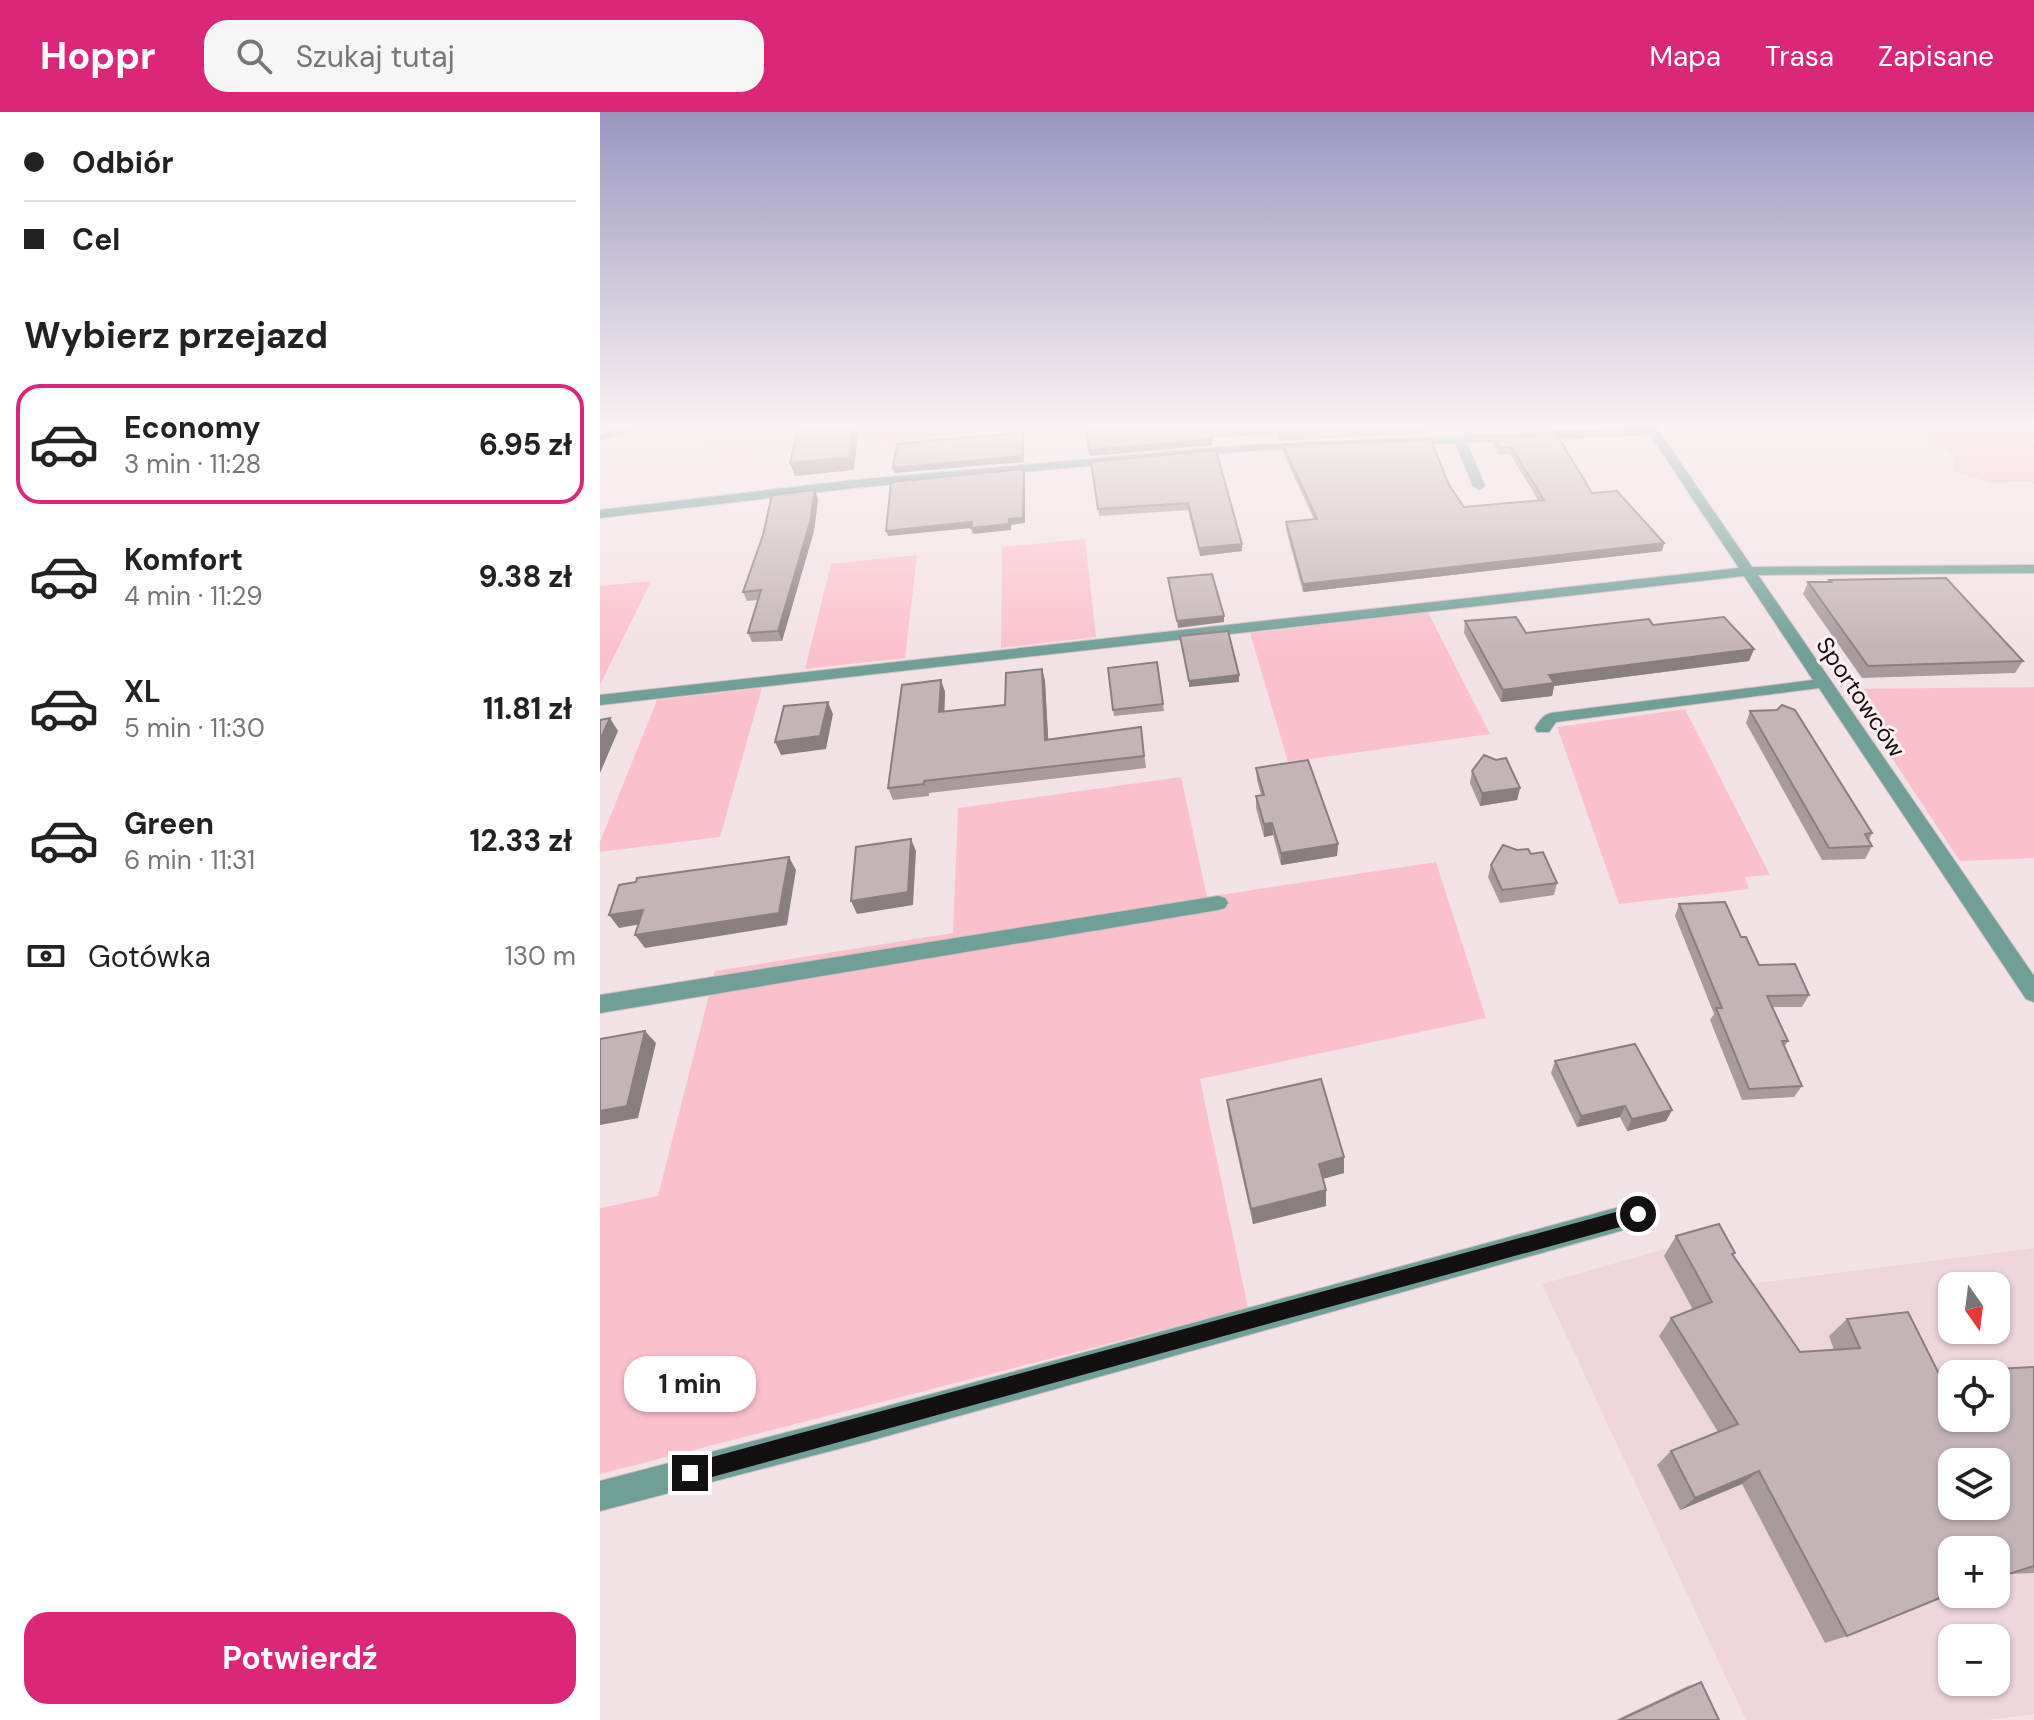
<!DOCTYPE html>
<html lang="pl">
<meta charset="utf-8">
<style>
:root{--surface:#fff;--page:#f6f6f6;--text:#222;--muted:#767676;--line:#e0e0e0;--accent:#db2777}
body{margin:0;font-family:"DM Sans",sans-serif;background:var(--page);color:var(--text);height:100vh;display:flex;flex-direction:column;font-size:30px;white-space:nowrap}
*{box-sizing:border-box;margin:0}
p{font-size:26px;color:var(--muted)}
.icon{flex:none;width:44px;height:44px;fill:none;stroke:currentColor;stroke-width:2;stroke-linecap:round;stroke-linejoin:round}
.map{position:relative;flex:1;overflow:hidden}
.panel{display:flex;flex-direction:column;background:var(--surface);width:600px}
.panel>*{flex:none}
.banner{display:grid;align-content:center;height:176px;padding:0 24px;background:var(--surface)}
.needle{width:52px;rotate:166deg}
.tools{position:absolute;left:1338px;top:1160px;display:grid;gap:16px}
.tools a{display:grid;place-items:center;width:72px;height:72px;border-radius:16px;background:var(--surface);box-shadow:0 2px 6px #0004;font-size:40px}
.end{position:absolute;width:36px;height:36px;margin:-18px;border:10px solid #140f10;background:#fff;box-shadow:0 0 0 4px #fff}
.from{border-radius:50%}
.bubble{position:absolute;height:56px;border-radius:24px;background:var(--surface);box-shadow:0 2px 6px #0004;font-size:26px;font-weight:700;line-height:56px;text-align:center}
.banner b{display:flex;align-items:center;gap:28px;height:76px;font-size:30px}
.banner b+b{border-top:2px solid var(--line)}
.banner i{width:20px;height:20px;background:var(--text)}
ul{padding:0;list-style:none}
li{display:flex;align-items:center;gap:24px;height:120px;margin:0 16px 12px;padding:0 8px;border:4px solid transparent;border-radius:24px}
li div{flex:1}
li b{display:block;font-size:30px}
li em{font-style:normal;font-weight:700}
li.selected{border-color:var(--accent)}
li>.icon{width:72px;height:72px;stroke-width:1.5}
h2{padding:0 24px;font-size:36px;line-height:96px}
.pay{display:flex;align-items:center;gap:20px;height:88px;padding:0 24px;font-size:30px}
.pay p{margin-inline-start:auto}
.primary-button{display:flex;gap:16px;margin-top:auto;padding:16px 24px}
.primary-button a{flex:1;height:92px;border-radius:24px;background:var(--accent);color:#fff;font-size:32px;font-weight:700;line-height:92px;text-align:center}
header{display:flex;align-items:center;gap:48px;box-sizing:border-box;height:112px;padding:0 40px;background:var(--accent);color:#fff}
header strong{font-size:38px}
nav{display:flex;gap:44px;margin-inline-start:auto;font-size:28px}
.search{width:560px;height:72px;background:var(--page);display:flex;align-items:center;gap:20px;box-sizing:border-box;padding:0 28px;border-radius:24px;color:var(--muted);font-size:30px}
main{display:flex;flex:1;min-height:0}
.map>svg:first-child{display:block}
</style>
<header>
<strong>Hoppr</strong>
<div class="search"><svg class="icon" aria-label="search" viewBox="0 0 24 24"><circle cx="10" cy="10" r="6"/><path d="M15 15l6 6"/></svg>Szukaj tutaj</div>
<nav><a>Mapa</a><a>Trasa</a><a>Zapisane</a></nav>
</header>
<main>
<section class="panel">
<div class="banner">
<b><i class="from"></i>Odbiór</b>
<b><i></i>Cel</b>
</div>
<h2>Wybierz przejazd</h2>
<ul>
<li class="selected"><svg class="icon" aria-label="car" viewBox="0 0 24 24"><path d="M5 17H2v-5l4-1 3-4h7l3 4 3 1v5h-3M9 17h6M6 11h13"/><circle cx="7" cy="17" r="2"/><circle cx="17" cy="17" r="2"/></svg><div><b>Economy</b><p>3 min · 11:28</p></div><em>6.95 zł</em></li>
<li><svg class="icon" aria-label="car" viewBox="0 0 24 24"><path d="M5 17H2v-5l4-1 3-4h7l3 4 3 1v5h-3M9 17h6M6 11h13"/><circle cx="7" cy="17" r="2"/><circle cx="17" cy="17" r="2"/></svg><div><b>Komfort</b><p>4 min · 11:29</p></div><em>9.38 zł</em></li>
<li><svg class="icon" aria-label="car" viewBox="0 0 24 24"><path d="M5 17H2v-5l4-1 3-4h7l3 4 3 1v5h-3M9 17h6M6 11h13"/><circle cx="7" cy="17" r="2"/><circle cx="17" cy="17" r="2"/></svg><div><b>XL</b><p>5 min · 11:30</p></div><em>11.81 zł</em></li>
<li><svg class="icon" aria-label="car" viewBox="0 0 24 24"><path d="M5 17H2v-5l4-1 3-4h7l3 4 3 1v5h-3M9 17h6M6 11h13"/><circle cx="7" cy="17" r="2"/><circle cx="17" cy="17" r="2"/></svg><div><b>Green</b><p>6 min · 11:31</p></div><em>12.33 zł</em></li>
</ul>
<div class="pay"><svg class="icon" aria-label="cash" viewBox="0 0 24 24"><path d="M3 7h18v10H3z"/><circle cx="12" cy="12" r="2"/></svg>Gotówka<p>130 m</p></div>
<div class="primary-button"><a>Potwierdź</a></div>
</section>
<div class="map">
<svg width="1434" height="1608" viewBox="0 0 1434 1608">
<rect width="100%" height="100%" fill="#f3e2e5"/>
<path fill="#eed5da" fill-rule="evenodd" d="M 110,315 L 268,315 L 266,330 L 112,347 Z
M 1110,1124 L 1134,1174 L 1434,1136 L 1434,1602 L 1386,1608 L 1146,1608 L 942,1172 ZM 1352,1174 L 1396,1174 L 1396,1218 L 1352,1218 ZM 1352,1262 L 1396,1262 L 1396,1306 L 1352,1306 ZM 1352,1350 L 1396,1350 L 1396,1394 L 1352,1394 ZM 1352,1438 L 1396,1438 L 1396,1482 L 1352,1482 ZM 1352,1526 L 1396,1526 L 1396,1570 L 1352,1570 Z"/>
<path fill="#fac1cd" d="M 268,315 L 436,315 L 266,330 Z
M 1310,315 L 1434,315 L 1434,372 L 1430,369 L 1393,371 L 1354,360 L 1355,345 Z
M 485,427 L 496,525 L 401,536 L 402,435 Z
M 317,443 L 305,546 L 205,557 L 231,452 Z
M 51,469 L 0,573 L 0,474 Z
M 828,500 L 890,622 L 688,650 L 650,521 Z
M 1434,575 L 1434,746 L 1360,749 L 1246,577 Z
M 162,576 L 120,725 L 0,740 L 0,730 L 57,588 Z
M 1085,597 L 1170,763 L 1145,765 L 1149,777 L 1019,792 L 957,615 Z
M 581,665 L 607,785 L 836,750 L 886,906 L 600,967 L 648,1196 L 0,1362 L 0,1096 L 58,1084 L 115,859 L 353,821 L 358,696 Z"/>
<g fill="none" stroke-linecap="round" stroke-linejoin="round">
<g stroke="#cfc0c3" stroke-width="2">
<path id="minor" d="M 24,315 L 43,315 L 0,328 L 0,322 Z
M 1045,315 L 1056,315 L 1152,455 L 1434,453 L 1434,461 L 1158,463 L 1434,864 L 1434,890 L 1426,887 L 1219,576 L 956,610 L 949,620 L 937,620 L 935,616 C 939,609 943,603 951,601 L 1213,568 L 1144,464 L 0,593 L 0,583 L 1139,456 L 1050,323 L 867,331 L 885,374 L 879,378 L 873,374 L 855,331 L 647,339 L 254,376 L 0,406 L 0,398 L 254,368 L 647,333 Z
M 618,784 L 625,786 L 628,791 L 625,796 L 618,798 L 0,901 L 0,883 Z
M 1038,1090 L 1047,1094 L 1051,1102 L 1047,1110 L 1038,1114 L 269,1329 L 0,1399 L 0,1369 L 269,1299 Z"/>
</g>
<use href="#minor" fill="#6f9f97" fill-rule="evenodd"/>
</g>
<path fill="#a99b9d" d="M 486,315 L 826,316 L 826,322 L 679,329 L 677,322 L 612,326 L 612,333 L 490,344 Z
M 884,315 L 947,315 L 947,316 L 886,319 Z
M 894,326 L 992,381 L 1064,431 L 1062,439 L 703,480 L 686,417 L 686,410 L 714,407 L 683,341 L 683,333 L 849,373 L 864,395 L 938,388 L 910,342 L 898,343 L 893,333 Z
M 616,338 L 642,432 L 642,439 L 600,444 L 588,398 L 499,404 L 491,350 Z
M 218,387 L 214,419 L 182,529 L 152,530 L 148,521 L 158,488 L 147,489 L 143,480 Z
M 1229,468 L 1423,549 L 1415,561 L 1262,566 L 1203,482 L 1208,470 L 1228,470 Z
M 865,509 L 926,521 L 1053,513 L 1154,537 L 1149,549 L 954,574 L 952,584 L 901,590 L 864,521 Z
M 557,550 L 564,599 L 514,604 L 508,556 Z
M 442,557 L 445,569 L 448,628 L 541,615 L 546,656 L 329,681 L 329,684 L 293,688 L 288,676 L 341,568 L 345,580 L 344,600 L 405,593 Z
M 1150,599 L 1272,721 L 1269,728 L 1272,734 L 1265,747 L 1222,748 L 1146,611 Z
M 656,656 L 738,732 L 737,744 L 681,753 L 673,723 L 664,725 L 656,696 L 656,684 L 661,683 L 657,668 Z
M 872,659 L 920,676 L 917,688 L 880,694 L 870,671 Z
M 917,738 L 931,742 L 957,771 L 954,783 L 900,791 L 888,765 L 891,753 Z
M 1079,792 L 1141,825 L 1159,853 L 1209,883 L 1202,895 L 1172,895 L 1188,929 L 1184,935 L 1202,974 L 1194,985 L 1142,988 L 1110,908 L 1114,902 L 1075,804 Z
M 955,949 L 1072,998 L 1066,1009 L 1027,1019 L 1020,1005 L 977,1015 L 951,961 Z
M 627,988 L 744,1061 L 723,1067 L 726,1094 L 653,1112 L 629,1005 Z
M 1076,1124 L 1135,1141 L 1133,1144 L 1200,1240 L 1234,1238 L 1229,1224 L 1247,1207 L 1338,1260 L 1434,1255 L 1434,1461 L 1409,1462 L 1396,1438 L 1247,1524 L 1225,1531 L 1142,1372 L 1080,1398 L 1057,1353 L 1071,1339 L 1118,1320 L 1059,1224 L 1071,1206 L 1093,1198 L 1064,1144 Z
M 1101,1570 L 1119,1608 L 1016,1608 L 1088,1574 Z"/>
<path fill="#897e80" d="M 253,315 L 259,315 L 254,358 L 195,364 L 190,351 Z
M 423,320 L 424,350 L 295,361 L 293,356 Z
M 612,327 L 612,333 L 490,344 L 489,338 Z
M 424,357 L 425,363 L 425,411 L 411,413 L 411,418 L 373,422 L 371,416 L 288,424 L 286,419 L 409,407 Z
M 215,378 L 218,387 L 214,419 L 182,529 L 178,519 Z
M 1064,431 L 1062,439 L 703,480 L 703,472 Z
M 642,432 L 642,439 L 600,444 L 599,436 Z
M 624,504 L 624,510 L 578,516 L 577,509 Z
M 1154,537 L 1149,549 L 954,574 L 952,584 L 901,590 L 903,578 L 949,563 Z
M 442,557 L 445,569 L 449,640 L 445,628 Z
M 639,563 L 639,570 L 589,575 L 589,569 Z
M 341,568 L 345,580 L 344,612 L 339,600 Z
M 228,590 L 233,602 L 226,637 L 181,643 L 175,630 Z
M 10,606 L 18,619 L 0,661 L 0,628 Z
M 920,676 L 917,688 L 880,694 L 882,681 Z
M 672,711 L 673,723 L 664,725 L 664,712 Z
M 311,727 L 316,739 L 313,793 L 257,802 L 251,789 Z
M 738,732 L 737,744 L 681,753 L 681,741 Z
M 189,745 L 196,758 L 187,813 L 45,836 L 35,823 Z
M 43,798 L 52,810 L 19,816 L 9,803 Z
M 45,919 L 56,931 L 38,1006 L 0,1013 L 0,999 Z
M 1025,994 L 1020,1005 L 977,1015 L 981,1004 Z
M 1072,998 L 1066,1009 L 1027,1019 L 1032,1007 Z
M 744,1045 L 744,1061 L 718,1068 L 719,1052 Z
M 726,1078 L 726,1094 L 653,1112 L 651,1097 Z
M 1159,1359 L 1142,1372 L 1080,1398 L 1095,1386 Z"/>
<path fill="#c4b4b7" stroke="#897e80" stroke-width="2" fill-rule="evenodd" d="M 199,315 L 253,315 L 249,345 L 190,351 Z
M 486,315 L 826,315 L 826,316 L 679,323 L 677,316 L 610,320 L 612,327 L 489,338 Z
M 423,320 L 423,344 L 293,356 L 297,332 Z
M 957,323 L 992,381 L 1017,379 L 1064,431 L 703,472 L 686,410 L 717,407 L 683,333 L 831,328 L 849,373 L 864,395 L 944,388 L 911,335 L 899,335 L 894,326 Z
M 616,338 L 642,432 L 599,436 L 588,391 L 498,397 L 491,350 Z
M 424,357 L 423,406 L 409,407 L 409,412 L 371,416 L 372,410 L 286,419 L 291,370 Z
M 215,378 L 210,410 L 178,519 L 148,521 L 161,478 L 143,480 L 163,423 L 172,383 Z
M 612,462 L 624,504 L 577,509 L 568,466 Z
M 1346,466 L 1423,549 L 1268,554 L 1208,470 L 1231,470 L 1229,468 Z
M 916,505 L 926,521 L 1049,507 L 1053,513 L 1124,505 L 1154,537 L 949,563 L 954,571 L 903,578 L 865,509 Z
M 628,519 L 639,563 L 589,569 L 580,524 Z
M 557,550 L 563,592 L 513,598 L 508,556 Z
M 442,557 L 445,628 L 541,615 L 544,644 L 324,669 L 324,672 L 288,676 L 302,573 L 341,568 L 339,600 L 405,593 L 406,561 Z
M 228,590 L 220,624 L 175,630 L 184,594 Z
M 1182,593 L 1195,598 L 1272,721 L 1265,722 L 1272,734 L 1229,736 L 1150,599 L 1177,598 Z
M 10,606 L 0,628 L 0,608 Z
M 884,643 L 896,648 L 906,646 L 920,676 L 882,681 L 872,659 Z
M 708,648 L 738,732 L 681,741 L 672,711 L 664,712 L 656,684 L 664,683 L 656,656 Z
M 311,727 L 308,780 L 251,789 L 256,735 Z
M 903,733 L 917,738 L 928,737 L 931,742 L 943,740 L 957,771 L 902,778 L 891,753 Z
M 189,745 L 179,801 L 35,823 L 43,798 L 9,803 L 19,773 L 36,770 L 37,766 Z
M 1125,790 L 1141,825 L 1146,825 L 1159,853 L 1195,852 L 1209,883 L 1167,884 L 1188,929 L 1182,929 L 1202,974 L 1149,977 L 1116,896 L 1122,896 L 1079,792 Z
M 45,919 L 27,994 L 0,999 L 0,927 Z
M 1035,932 L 1072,998 L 1032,1007 L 1025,994 L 981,1004 L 955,949 Z
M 721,967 L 744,1045 L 719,1052 L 726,1078 L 651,1097 L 627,988 Z
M 1119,1112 L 1135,1141 L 1132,1142 L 1200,1240 L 1260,1236 L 1247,1207 L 1308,1200 L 1338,1260 L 1434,1255 L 1434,1454 L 1396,1466 L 1396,1438 L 1352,1438 L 1352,1481 L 1247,1524 L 1159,1359 L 1095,1386 L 1071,1339 L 1138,1312 L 1071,1206 L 1112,1190 L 1076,1124 ZM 1352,1262 L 1396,1262 L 1396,1306 L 1352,1306 ZM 1352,1350 L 1396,1350 L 1396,1394 L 1352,1394 Z
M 1101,1570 L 1119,1608 L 1020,1608 Z"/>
<linearGradient id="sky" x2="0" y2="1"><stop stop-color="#9a97bf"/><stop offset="0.58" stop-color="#faf2f3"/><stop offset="1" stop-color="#faf2f3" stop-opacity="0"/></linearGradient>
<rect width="1434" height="540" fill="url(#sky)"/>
<path fill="#140f10" d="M 1038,1094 L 1046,1102 L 1038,1110 L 90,1371 L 83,1368 L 80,1361 L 83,1354 L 90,1351 Z"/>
<g text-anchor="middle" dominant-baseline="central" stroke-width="6" stroke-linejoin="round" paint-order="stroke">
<g font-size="24" fill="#140f10" stroke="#fef0f3">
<text transform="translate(1261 585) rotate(56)">Sportowców</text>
</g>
</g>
</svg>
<div class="tools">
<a><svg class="needle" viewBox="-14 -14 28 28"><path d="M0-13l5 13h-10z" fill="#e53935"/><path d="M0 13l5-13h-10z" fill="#767676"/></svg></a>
<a><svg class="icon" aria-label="locate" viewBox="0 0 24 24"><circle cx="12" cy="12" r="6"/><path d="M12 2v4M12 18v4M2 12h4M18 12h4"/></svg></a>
<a><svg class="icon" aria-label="layers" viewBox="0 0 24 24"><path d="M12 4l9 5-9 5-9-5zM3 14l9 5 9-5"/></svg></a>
<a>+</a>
<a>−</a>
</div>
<i class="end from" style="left:1038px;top:1102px"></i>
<i class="end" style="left:90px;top:1361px"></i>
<div class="bubble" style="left:24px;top:1244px;width:132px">1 min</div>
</div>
</main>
